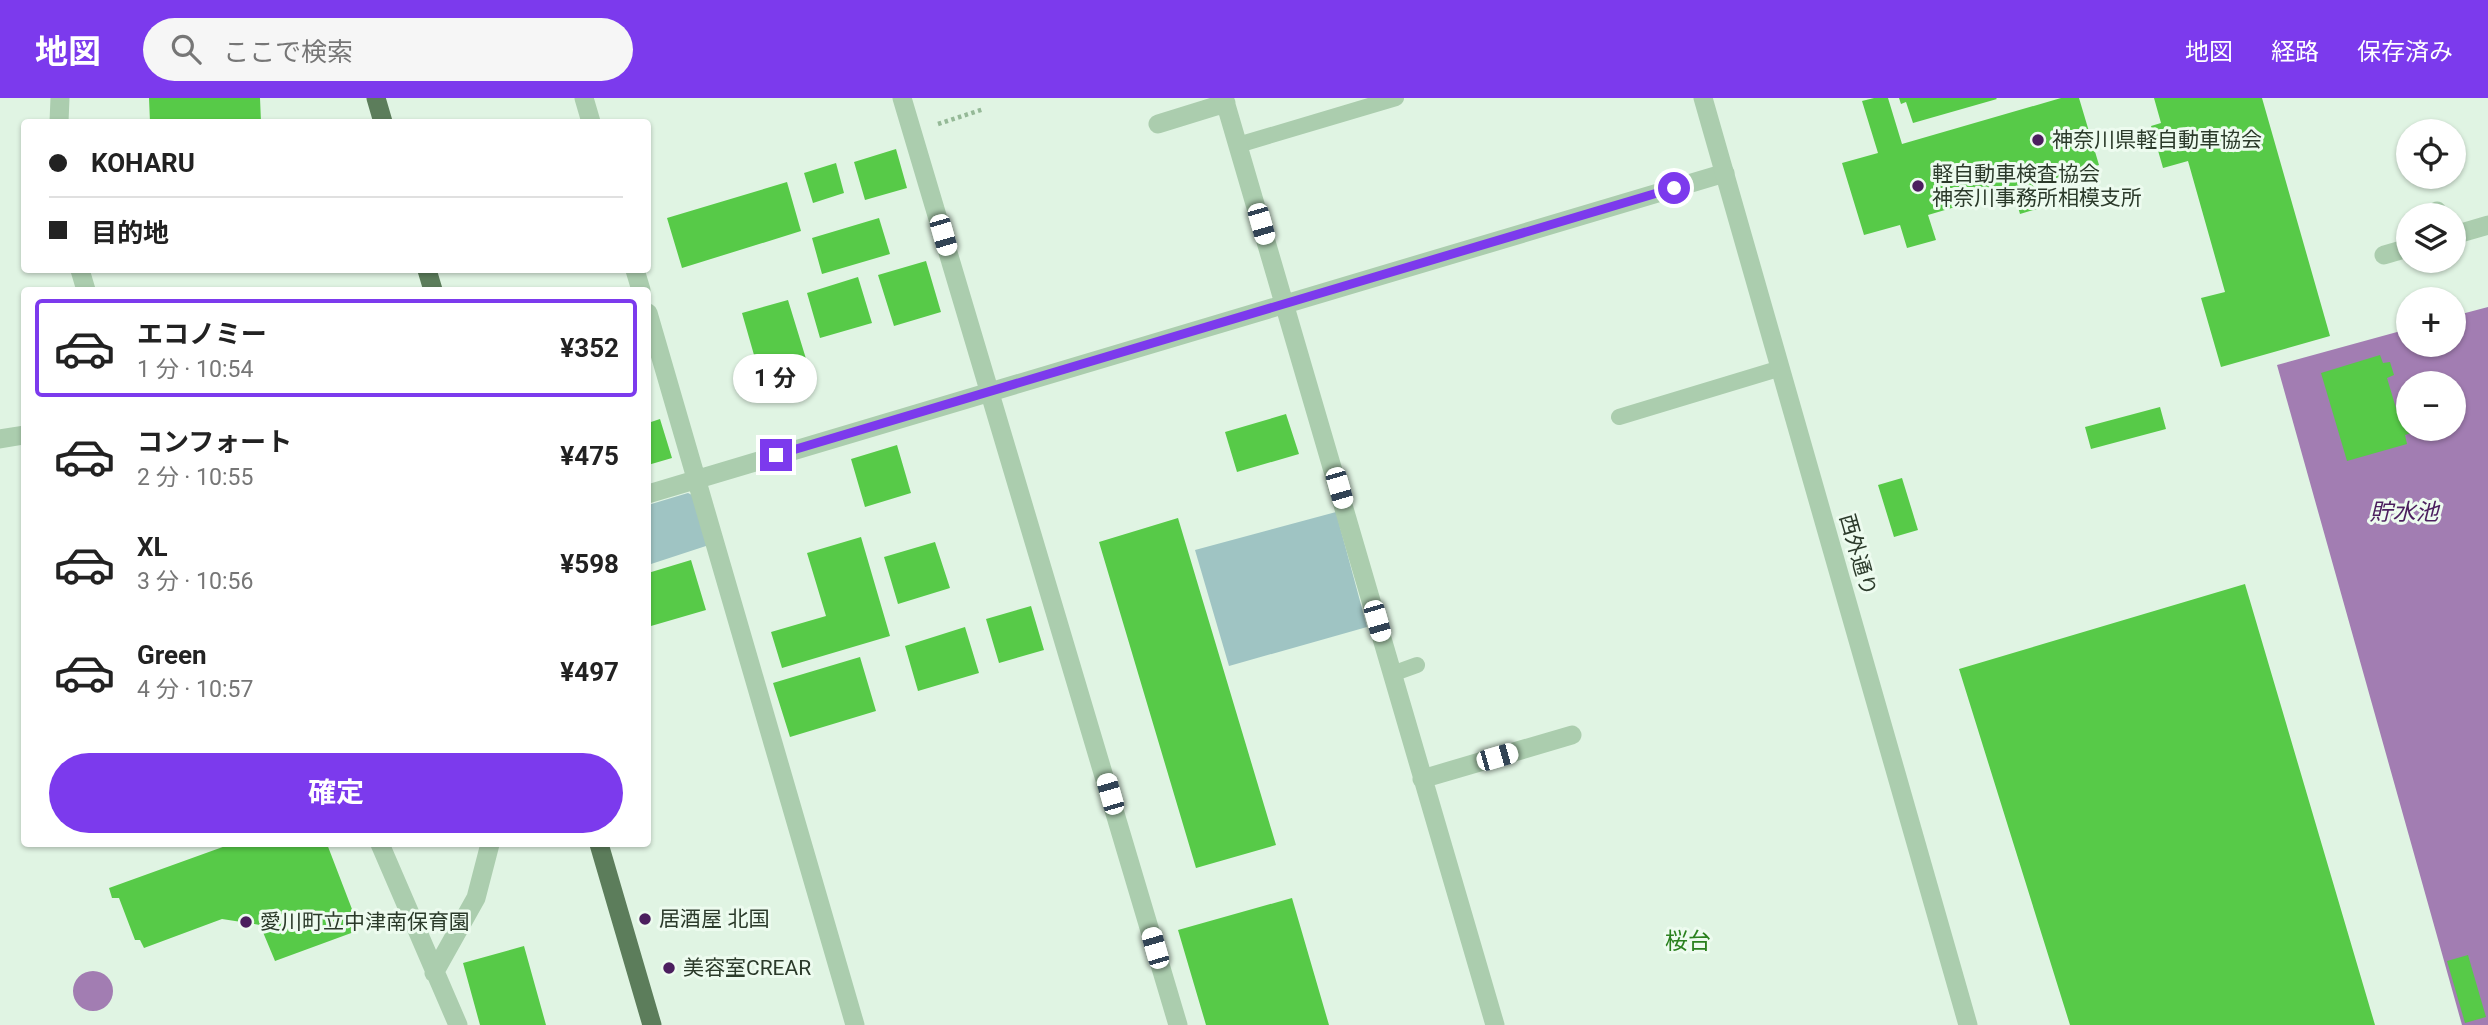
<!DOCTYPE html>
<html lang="ja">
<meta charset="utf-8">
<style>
:root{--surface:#fff;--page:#f6f6f6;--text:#222;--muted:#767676;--line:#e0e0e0;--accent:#7c3aed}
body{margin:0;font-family:Roboto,"Noto Sans JP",sans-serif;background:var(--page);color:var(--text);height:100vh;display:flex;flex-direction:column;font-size:26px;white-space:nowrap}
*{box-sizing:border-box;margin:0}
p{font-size:23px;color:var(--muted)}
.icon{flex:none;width:38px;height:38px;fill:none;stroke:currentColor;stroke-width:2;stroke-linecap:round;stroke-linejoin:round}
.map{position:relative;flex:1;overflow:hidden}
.drawer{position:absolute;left:21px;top:189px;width:630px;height:560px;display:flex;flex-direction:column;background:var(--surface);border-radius:7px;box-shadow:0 2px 5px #0004}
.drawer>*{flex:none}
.guide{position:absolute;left:21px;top:21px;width:630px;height:154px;border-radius:7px;box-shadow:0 2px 5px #0004;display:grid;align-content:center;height:154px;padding:0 28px;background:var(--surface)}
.controls{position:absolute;left:2396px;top:21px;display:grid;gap:14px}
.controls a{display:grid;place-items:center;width:70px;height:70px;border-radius:50%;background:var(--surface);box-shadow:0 2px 5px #0004;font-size:35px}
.end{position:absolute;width:32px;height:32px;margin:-16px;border:9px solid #7c3aed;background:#fff;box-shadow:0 0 0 4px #fff}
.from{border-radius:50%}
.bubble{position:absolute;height:49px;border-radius:24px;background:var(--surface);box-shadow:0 2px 5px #0004;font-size:23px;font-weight:700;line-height:49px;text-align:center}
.car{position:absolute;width:21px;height:42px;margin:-21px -10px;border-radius:9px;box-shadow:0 0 5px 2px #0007;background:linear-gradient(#fff 24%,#345 0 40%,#fff 0 76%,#345 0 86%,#fff 0)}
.guide b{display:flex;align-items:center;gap:24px;height:66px;font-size:26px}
.guide b+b{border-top:2px solid var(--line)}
.guide i{width:18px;height:18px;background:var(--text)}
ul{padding:12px 0 0;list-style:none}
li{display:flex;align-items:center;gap:21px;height:98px;margin:0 14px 10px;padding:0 14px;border:4px solid transparent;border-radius:7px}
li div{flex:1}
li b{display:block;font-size:26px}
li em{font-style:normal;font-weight:700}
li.current{border-color:var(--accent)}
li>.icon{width:63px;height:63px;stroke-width:1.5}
.primary-button{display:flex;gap:14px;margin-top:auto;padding:14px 28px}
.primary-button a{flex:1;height:80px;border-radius:42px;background:var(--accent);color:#fff;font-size:28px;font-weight:700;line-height:80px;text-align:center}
header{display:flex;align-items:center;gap:42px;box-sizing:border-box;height:98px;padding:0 35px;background:var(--accent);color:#fff}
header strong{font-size:33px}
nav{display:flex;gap:38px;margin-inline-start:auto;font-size:24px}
.search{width:490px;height:63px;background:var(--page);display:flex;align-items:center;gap:18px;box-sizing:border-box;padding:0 24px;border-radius:38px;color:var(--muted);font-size:26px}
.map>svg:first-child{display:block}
</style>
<header>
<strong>地図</strong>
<div class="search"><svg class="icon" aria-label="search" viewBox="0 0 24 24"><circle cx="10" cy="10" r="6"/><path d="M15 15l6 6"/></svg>ここで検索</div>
<nav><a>地図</a><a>経路</a><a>保存済み</a></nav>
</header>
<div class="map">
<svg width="2488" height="927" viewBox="0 0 2488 927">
<rect width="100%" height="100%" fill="#e0f4e3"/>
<path fill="#9fc4c3" d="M 688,395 L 694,398 L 709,447 L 648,467 L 648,407 Z
M 1336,414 L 1367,529 L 1229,568 L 1195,452 Z"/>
<path fill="#a27db2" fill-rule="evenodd" d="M 2488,209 L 2488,927 L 2462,927 L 2277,267 L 2408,231 L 2408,247 L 2454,247 L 2454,218 ZM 2408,285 L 2454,285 L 2454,331 L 2408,331 Z
M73 893a20 20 0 1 1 40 0a20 20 0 1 1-40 0Z"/>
<path fill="#57ca48" d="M 149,0 L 260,0 L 261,24 L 150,24 Z
M 1874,0 L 1888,0 L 1902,46 L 2061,0 L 2079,0 L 2099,67 L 2033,87 L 2040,110 L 2020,116 L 2013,92 L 1928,117 L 1936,142 L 1907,150 L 1900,127 L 1864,137 L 1842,65 L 1878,55 L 1862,3 Z
M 1899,0 L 1996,0 L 1997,1 L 1913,25 L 1906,4 L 1901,6 Z
M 2154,0 L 2262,0 L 2330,238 L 2221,269 L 2201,200 L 2225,194 L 2188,63 L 2163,70 L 2151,28 L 2161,25 Z
M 896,51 L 907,90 L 865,102 L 854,64 Z
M 836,65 L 844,95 L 813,105 L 804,75 Z
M 787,84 L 801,133 L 682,170 L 667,120 Z
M 879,120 L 890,156 L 822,176 L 812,140 Z
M 926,163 L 941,214 L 894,228 L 878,177 Z
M 858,179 L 872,225 L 820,240 L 807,195 Z
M 788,202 L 807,264 L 760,278 L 742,215 Z
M 2380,257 L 2383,265 L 2390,264 L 2394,277 L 2387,280 L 2399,320 L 2406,318 L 2411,335 L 2405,337 L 2407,346 L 2347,363 L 2321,275 Z
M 2160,309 L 2166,331 L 2091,351 L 2085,329 Z
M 1286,316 L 1299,356 L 1237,374 L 1225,334 Z
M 660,321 L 672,360 L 648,367 L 648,325 Z
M 897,347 L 911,395 L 865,409 L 851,361 Z
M 1902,380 L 1918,432 L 1894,439 L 1878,387 Z
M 1178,420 L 1276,747 L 1196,770 L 1099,444 Z
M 861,439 L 890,538 L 782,570 L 771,534 L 826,518 L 807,455 Z
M 935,444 L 950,490 L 898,506 L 884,459 Z
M 691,462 L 706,512 L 651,528 L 648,516 L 648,475 Z
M 2245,486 L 2375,927 L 2070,927 L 1959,571 Z
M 1031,508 L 1044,552 L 999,565 L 986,521 Z
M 965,529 L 979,575 L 918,593 L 905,548 Z
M 860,559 L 876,613 L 790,639 L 773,585 Z
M 231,746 L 327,746 L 355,819 L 349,822 L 354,834 L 275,863 L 260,827 L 222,821 L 144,850 L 140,842 L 135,842 L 119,800 L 112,800 L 109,790 Z
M 1292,800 L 1329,927 L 1206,927 L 1178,832 Z
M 524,848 L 546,927 L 480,927 L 463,865 Z
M 2468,857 L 2486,919 L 2465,925 L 2447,863 Z"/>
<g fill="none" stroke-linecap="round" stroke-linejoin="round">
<path stroke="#95b997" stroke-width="4.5" stroke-dasharray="3.5 3.5" stroke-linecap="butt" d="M 938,26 L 984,11"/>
<path stroke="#abcdae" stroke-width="16" d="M 1238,47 L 1396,0
M 1619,319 L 1781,270
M 1392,576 L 1417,567"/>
<path stroke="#abcdae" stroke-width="19" d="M 584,0 L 591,24
M 902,0 L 1178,927
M 1224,0 L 1495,927
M 59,24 L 60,0
M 1158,26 L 1226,5
M 2437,113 L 2438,117
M 2454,137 L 2488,127
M 2384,157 L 2408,150
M 80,172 L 86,192
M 635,172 L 641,192
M 648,215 L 855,927
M 0,341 L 24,337
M 648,396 L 1725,75
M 1422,681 L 1572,637
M 380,746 L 458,927
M 434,875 L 476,800 L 490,746"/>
<path stroke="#abcdae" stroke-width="19" d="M 1703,0 L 1968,927"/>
<path stroke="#5c7d5b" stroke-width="19" d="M 376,0 L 383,24
M 427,172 L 433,192
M 599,746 L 652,927"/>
</g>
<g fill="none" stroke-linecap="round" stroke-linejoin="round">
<path stroke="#7c3aed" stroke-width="9" d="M 776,357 L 1674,90"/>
</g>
<g fill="#4b1e5e" stroke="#edfbef" stroke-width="2.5">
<circle cx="2038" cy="42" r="7"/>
<circle cx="1918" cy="88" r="7"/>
<circle cx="645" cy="821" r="7"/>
<circle cx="246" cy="824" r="7"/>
<circle cx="669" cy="870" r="7"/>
</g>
<g text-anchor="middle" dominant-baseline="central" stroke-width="6" stroke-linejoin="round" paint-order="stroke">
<g font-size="21" fill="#2b3a2a" stroke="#edfbef" text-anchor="start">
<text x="2052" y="42">神奈川県軽自動車協会</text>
<text x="1932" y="76">軽自動車検査協会<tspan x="1932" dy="24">神奈川事務所相模支所</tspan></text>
<text x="659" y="821">居酒屋 北国</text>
<text x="260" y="824">愛川町立中津南保育園</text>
<text x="683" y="870">美容室CREAR</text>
</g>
<g font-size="21" fill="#2b3a2a" stroke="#edfbef">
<text transform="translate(1858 457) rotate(74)">西外通り</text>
</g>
<g font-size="23" font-style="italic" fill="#4b1e5e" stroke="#edfbef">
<text x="2404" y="414">貯水池</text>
</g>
<g font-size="23" fill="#2a811e" stroke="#edfbef">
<text x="1688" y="843">桜台</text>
</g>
</g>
</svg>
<div class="controls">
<a><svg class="icon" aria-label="locate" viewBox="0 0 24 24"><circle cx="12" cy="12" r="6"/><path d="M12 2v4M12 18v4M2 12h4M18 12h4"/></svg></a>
<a><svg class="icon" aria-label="layers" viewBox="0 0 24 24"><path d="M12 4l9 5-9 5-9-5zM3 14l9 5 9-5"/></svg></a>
<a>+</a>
<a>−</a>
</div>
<i class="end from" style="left:1674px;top:90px"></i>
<i class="end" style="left:776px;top:357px"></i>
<div class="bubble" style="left:733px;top:256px;width:84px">1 分</div>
<i class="car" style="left:1261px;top:126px;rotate:164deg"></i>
<i class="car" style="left:943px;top:137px;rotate:164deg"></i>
<i class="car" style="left:1339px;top:390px;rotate:164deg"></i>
<i class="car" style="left:1377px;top:523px;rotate:164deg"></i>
<i class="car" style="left:1497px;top:659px;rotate:74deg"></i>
<i class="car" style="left:1110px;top:696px;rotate:344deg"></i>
<i class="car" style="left:1155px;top:850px;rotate:344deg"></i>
<div class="guide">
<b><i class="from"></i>KOHARU</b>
<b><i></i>目的地</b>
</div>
<section class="drawer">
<ul>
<li class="current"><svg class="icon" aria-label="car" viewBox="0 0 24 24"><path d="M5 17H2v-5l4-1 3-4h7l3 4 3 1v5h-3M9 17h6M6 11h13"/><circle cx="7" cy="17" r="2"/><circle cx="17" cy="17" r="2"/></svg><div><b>エコノミー</b><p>1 分 · 10:54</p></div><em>¥352</em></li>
<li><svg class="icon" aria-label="car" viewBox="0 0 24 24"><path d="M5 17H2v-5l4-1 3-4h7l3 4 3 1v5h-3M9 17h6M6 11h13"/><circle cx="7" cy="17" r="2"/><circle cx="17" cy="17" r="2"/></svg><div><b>コンフォート</b><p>2 分 · 10:55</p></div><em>¥475</em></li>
<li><svg class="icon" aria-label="car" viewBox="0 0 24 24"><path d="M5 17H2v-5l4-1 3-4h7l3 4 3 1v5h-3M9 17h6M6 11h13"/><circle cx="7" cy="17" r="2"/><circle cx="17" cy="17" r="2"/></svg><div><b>XL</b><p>3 分 · 10:56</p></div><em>¥598</em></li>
<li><svg class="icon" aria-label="car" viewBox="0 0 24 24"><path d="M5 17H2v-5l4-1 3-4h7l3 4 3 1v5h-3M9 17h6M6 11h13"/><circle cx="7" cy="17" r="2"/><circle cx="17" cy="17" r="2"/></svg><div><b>Green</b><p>4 分 · 10:57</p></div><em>¥497</em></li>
</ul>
<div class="primary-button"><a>確定</a></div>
</section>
</div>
